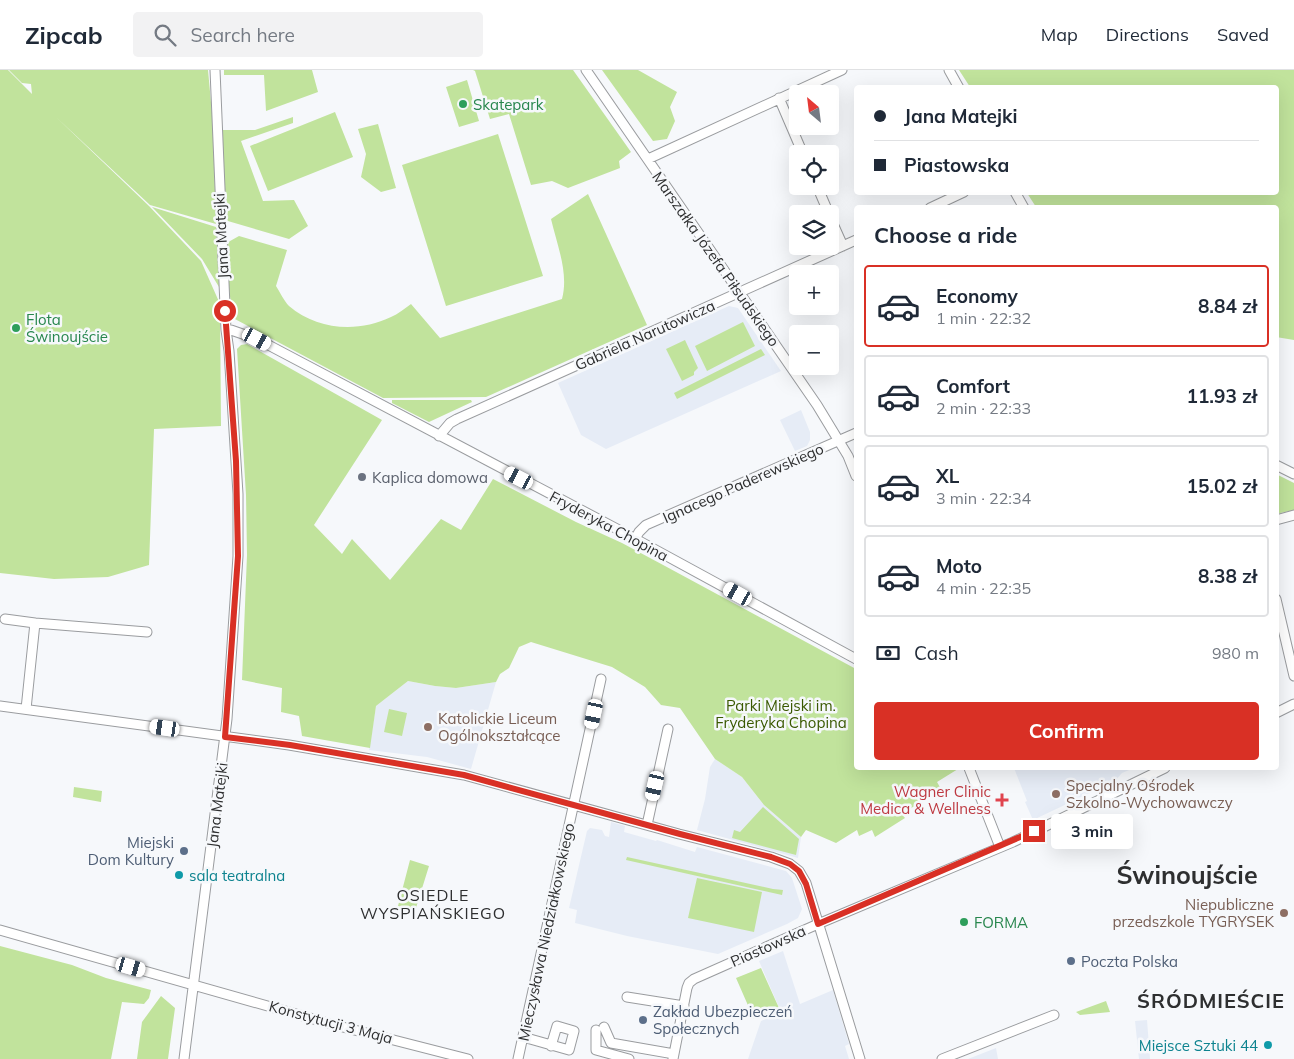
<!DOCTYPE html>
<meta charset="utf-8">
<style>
:root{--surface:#fff;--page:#f2f2f3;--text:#1f2937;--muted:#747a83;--line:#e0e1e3;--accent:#d93025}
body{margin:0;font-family:Mulish,sans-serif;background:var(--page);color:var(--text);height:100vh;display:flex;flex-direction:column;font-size:19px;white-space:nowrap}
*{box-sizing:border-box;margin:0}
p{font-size:16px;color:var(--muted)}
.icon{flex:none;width:28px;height:28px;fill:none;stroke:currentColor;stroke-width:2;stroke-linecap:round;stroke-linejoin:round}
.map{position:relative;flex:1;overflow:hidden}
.panel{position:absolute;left:854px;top:135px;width:425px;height:565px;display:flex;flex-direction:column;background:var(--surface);border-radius:5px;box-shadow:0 5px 20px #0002}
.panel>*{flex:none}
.banner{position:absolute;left:854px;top:15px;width:425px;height:110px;border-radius:5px;box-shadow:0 5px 20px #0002;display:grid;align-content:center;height:110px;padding:0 20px;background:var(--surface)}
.needle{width:32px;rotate:332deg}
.tools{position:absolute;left:789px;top:15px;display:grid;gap:10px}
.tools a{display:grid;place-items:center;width:50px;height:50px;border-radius:5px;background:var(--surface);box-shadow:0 5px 20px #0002;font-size:25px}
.end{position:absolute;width:22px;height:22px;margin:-11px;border:6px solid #d93025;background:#fff;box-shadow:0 0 0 2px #fff}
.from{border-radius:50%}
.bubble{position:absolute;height:35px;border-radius:5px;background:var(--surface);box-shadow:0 5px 20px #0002;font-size:16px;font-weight:700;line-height:35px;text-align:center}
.car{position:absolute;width:15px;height:30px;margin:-15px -8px;border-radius:6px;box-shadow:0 0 4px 1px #0007;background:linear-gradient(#fff 24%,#345 0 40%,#fff 0 76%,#345 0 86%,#fff 0)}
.banner b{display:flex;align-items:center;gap:18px;height:48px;font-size:19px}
.banner b+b{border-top:1px solid var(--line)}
.banner i{width:12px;height:12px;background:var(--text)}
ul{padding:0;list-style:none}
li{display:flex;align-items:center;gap:15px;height:82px;margin:0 10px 8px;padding:0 10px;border:2px solid var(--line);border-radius:5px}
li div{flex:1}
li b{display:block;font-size:19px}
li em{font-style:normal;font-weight:700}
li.current{border-color:var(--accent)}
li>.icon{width:45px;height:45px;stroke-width:1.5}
h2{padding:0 20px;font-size:22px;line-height:60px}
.pay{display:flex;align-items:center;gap:12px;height:55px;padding:0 20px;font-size:19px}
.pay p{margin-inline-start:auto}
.primary-button{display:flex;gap:10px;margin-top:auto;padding:10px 20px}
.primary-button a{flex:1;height:58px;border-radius:5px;background:var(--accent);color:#fff;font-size:20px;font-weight:700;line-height:58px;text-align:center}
header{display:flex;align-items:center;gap:30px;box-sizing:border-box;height:70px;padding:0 25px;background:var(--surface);border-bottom:1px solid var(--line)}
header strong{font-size:24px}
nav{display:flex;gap:28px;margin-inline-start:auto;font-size:18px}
.search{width:350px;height:45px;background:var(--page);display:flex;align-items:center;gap:12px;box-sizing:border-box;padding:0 18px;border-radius:5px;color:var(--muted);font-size:19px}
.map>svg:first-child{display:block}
</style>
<header>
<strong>Zipcab</strong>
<div class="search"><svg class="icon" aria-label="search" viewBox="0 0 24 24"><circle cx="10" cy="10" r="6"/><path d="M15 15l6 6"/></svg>Search here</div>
<nav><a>Map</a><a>Directions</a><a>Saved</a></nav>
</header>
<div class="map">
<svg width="1294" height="989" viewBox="0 0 1294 989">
<rect width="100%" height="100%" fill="#f6f8fb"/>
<path fill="#e6ecf6" d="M 729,236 L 738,238 L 781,301 L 606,379 L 581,365 L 558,313 Z
M 801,340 L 810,362 L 810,370 L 807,376 L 795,381 L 780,350 Z
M 408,611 L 435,616 L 456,618 L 496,612 L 471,699 L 427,687 L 369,680 L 376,636 Z
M 715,689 L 742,707 L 764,735 L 801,767 L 798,788 L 697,760 L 705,729 L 710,697 Z
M 1014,698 L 1134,698 L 1122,703 L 1115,711 L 1105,716 L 1033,750 L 1025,732 L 1027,731 Z
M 611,752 L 625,756 L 624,762 L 656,771 L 657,770 L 695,782 L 697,777 L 786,801 L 792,808 L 802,839 L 798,848 L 787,854 L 718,884 L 627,866 L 575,853 L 577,840 L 569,838 L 587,761 L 590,758 L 602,760 L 605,766 L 609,767 Z
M 783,881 L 800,934 L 833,920 L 849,974 L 845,976 L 849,989 L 748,989 L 761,951 L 781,942 L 759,891 Z
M 1147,950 L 1150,989 L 1139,989 L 1135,951 Z
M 996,978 L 998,989 L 968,989 Z"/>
<path fill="#c1e39c" d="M 0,0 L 8,0 L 32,24 L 31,14 L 22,13 L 9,0 L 208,0 L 213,54 L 216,154 L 150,135 L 56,47 L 149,136 L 201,191 L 220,234 L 221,356 L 154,359 L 149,495 L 108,507 L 54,509 L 0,503 Z
M 224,0 L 312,0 L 318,22 L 266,41 L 264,5 L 224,5 Z
M 473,0 L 573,0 L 631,82 L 619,91 L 620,98 L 568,118 L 552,111 L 531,115 L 509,44 L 490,49 L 475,1 Z
M 602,0 L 638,0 L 677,22 L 670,37 L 675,51 L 667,69 L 653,71 Z
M 959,0 L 1294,0 L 1294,270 L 1276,267 L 1276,138 L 1036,137 L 1027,123 L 1276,122 L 1276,18 L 970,17 Z
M 467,10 L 479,51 L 459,57 L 446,17 Z
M 335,42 L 353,87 L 268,121 L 250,76 Z
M 293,47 L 293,53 L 241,71 L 263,131 L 294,130 L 308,156 L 289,169 L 221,149 L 218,60 L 255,60 Z
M 378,54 L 396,118 L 381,122 L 361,107 L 366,84 L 358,59 Z
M 498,64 L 543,206 L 446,236 L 402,95 Z
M 588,124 L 647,255 L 486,327 L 383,328 L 233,248 L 223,175 L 239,166 L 287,180 L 276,216 C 280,222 284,231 289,236 C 317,260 358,263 391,247 C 398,244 404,239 411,234 L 440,268 L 562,229 C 569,203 557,175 551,149 Z
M 152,137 L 216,157 L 219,217 L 202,189 Z
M 743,252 L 755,276 L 707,301 L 695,276 Z
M 685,270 L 698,298 L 694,302 L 694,305 L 682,311 L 666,279 Z
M 247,274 L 382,350 L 314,455 L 342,484 L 352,469 L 390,510 L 441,449 L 461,460 L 493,409 L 576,452 L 622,473 L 665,496 L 856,599 L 856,698 L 958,698 L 958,699 L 937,712 L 941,719 L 902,744 L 905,748 L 875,767 L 872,760 L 859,766 L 857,760 L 836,773 L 806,760 L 801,767 L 764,735 L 742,707 L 715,689 L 680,638 L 661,635 L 645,617 L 612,597 L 531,572 L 519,577 L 509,598 L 500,604 L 496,612 L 456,618 L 435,616 L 408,611 L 376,636 L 370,678 L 302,666 L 299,646 L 281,642 L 282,618 L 242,610 L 247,485 L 246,425 L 237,279 L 241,275 Z
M 761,279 L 765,285 L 677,329 L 674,323 Z
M 392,330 L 471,330 L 472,332 L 429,352 L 392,333 Z
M 1276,404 L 1294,413 L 1294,440 L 1276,444 Z
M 389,639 L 407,643 L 402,666 L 384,662 Z
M 74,717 L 102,721 L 101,732 L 73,727 Z
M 763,737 L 799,769 L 796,785 L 732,768 L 734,760 L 740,762 Z
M 627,787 L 773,819 L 783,820 L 782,825 L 626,790 Z
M 410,790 L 429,796 L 415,841 L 398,836 Z
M 697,808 L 762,822 L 754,862 L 688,848 Z
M 0,876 L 72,895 L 106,908 L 151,920 L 149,928 L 144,934 L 122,932 L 111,989 L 0,989 Z
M 761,898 L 779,938 L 754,949 L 736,908 Z
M 161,926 L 175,938 L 168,989 L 137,989 L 142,952 Z
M 1106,931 L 1110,942 L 1080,945 L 1076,942 Z"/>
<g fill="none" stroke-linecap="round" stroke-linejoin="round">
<g stroke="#9a9c9f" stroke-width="11">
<path id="minor" d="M 586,0 L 817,335 L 848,386 L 856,406
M 949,0 L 959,18
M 779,28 L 803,84
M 648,89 L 842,0
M 817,116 L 829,144
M 1015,122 L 1024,138
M 930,138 L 964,122
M 830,147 L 843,176
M 226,260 L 231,260 L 257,269 L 619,460 L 856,589
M 439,366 L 450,353 L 457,349 L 856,170
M 1276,395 L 1294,404
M 1276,450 L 1294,445
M 635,469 L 639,462 L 646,455 L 856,363
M 1276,529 L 1294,606
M 5,549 L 35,553
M 0,636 L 289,675 L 464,705 L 679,764 L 771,787 L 790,794 L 799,801 L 806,813 L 860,989
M 26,639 L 35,553 L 147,562
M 1276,643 L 1294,634
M 969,698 L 1000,777
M 647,755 L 668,659
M 0,860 L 331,954 L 468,989
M 627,927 L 684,936
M 604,957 L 611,973 L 674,984
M 596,960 L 596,980 L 629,989
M 523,967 L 569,980 L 574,961 L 557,956 L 551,976
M 184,989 L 227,649 L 238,486 L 238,424 L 229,281 L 226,260 L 215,0
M 518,989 L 601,609
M 673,989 L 687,918 L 689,913 L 694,909 L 818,854 L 1013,772 L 1165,698
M 942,989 L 1054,945"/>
</g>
<use href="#minor" stroke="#fff" stroke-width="9"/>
</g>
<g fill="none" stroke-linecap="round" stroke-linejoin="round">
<path stroke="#d93025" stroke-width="6" d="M 225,241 L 236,391 L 238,486 L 225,667 L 290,675 L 464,705 L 680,764 L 771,787 L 790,794 L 799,801 L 806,814 L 818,854 L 1034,761"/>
</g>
<g fill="#2e9e5b" stroke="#f6f8fb" stroke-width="2">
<circle cx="463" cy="34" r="5"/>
<circle cx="16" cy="258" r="5"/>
<circle cx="964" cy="852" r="5"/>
</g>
<circle fill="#6b7280" stroke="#f6f8fb" stroke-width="2" cx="362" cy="407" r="5"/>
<g fill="#8d6e63" stroke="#f6f8fb" stroke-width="2">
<circle cx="428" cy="657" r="5"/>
<circle cx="1056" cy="724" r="5"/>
<circle cx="1284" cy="843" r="5"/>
</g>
<path fill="#e0444e" stroke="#f6f8fb" stroke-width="2" d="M999.5 722.5h5v5h5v5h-5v5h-5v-5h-5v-5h5z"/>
<g fill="#5c6f8a" stroke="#f6f8fb" stroke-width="2">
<circle cx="184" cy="781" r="5"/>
<circle cx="1071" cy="891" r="5"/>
<circle cx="643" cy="950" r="5"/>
</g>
<g fill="#0f9aa8" stroke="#f6f8fb" stroke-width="2">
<circle cx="179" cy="805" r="5"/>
<circle cx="1268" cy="975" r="5"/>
</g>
<g text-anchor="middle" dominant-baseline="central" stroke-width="5" stroke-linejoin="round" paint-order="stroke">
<g font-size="15" fill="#27864d" stroke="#f6f8fb" text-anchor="start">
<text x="473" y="34">Skatepark</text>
<text x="26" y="249">Flota<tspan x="26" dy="17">Świnoujście</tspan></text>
<text x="974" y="852">FORMA</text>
</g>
<g font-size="15" fill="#2e2f30" stroke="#f6f8fb">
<text transform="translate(221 166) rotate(-93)">Jana Matejki</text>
<text transform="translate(716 189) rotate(55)">Marszałka Józefa Piłsudskiego</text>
<text transform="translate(645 265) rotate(-24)">Gabriela Narutowicza</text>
<text transform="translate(743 413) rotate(-24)">Ignacego Paderewskiego</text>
<text transform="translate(609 456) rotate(28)">Fryderyka Chopina</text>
<text transform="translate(217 735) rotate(-83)">Jana Matejki</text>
<text transform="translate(546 862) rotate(-78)">Mieczysława Niedziałkowskiego</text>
<text transform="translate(768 876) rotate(-24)">Piastowska</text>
<text transform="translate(331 952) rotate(15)">Konstytucji 3 Maja</text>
</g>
<g font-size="15" fill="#5b616d" stroke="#f6f8fb" text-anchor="start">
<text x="372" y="407">Kaplica domowa</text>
</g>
<g font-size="15" fill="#3a5900" stroke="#f6f8fb">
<text x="781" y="635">Parki Miejski im.<tspan x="781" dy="17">Fryderyka Chopina</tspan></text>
</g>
<g font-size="15" fill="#785e54" stroke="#f6f8fb" text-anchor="start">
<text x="438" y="648">Katolickie Liceum<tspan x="438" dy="17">Ogólnokształcące</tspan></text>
<text x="1066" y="715">Specjalny Ośrodek<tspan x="1066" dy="17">Szkolno-Wychowawczy</tspan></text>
<text x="1274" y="834" text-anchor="end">Niepubliczne<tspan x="1274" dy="17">przedszkole TYGRYSEK</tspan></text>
</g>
<g font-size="15" fill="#be3a42" stroke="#f6f8fb" text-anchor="end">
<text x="991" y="721">Wagner Clinic<tspan x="991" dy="17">Medica &amp; Wellness</tspan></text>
</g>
<g font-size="15" fill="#4e5e75" stroke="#f6f8fb" text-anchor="start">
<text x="174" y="772" text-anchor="end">Miejski<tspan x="174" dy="17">Dom Kultury</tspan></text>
<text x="1081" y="891">Poczta Polska</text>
<text x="653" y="941">Zakład Ubezpieczeń<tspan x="653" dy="17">Społecznych</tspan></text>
</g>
<g font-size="15" fill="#0d838f" stroke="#f6f8fb" text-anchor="start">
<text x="189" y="805">sala teatralna</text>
<text x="1258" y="975" text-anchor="end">Miejsce Sztuki 44</text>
</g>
<g font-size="16" letter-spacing="1" fill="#2e2f30" stroke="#f6f8fb">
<text x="433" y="825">OSIEDLE<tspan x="433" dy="18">WYSPIAŃSKIEGO</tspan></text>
</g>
<g font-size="20" font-weight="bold" letter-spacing="1" fill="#2e2f30" stroke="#f6f8fb">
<text x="1211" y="930">ŚRÓDMIEŚCIE</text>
</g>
<g font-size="25" font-weight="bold" fill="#2e2f30" stroke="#f6f8fb">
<text x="1187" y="804">Świnoujście</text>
</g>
</g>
</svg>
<div class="tools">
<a><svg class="needle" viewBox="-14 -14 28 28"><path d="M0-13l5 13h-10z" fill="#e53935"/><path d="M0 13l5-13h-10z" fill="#747a83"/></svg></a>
<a><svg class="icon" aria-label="locate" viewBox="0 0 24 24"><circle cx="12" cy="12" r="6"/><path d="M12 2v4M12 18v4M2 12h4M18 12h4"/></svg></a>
<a><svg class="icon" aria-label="layers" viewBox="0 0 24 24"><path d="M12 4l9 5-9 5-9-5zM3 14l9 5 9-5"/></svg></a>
<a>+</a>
<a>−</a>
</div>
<i class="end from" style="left:225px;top:241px"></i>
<i class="end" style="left:1034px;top:761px"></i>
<div class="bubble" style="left:1051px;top:744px;width:82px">3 min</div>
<i class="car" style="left:257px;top:269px;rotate:118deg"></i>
<i class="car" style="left:519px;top:408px;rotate:297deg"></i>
<i class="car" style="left:738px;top:524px;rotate:299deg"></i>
<i class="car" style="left:594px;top:644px;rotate:192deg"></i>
<i class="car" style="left:165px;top:658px;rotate:278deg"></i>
<i class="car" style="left:655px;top:716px;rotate:193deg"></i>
<i class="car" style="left:131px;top:897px;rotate:106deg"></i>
<div class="banner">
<b><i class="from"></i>Jana Matejki</b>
<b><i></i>Piastowska</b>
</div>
<section class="panel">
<h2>Choose a ride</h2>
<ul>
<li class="current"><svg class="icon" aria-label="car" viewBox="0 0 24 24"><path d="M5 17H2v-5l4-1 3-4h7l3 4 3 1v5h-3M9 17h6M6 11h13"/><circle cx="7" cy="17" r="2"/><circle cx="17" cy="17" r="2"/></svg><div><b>Economy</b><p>1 min · 22:32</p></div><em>8.84 zł</em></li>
<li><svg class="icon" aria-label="car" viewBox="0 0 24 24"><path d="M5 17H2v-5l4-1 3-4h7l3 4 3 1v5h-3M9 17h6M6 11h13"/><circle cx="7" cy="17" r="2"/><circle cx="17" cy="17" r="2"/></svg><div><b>Comfort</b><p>2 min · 22:33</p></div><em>11.93 zł</em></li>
<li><svg class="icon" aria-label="car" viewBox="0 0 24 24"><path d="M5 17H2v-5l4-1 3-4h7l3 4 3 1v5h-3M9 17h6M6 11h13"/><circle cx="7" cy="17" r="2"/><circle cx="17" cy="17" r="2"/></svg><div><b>XL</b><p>3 min · 22:34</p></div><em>15.02 zł</em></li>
<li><svg class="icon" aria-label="car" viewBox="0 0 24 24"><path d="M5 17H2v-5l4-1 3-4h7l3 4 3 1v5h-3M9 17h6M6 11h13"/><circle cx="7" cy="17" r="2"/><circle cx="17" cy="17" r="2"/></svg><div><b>Moto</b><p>4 min · 22:35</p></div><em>8.38 zł</em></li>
</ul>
<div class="pay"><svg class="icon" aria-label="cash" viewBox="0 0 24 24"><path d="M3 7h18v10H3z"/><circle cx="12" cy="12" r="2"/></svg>Cash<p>980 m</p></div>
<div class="primary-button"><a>Confirm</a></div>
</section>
</div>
